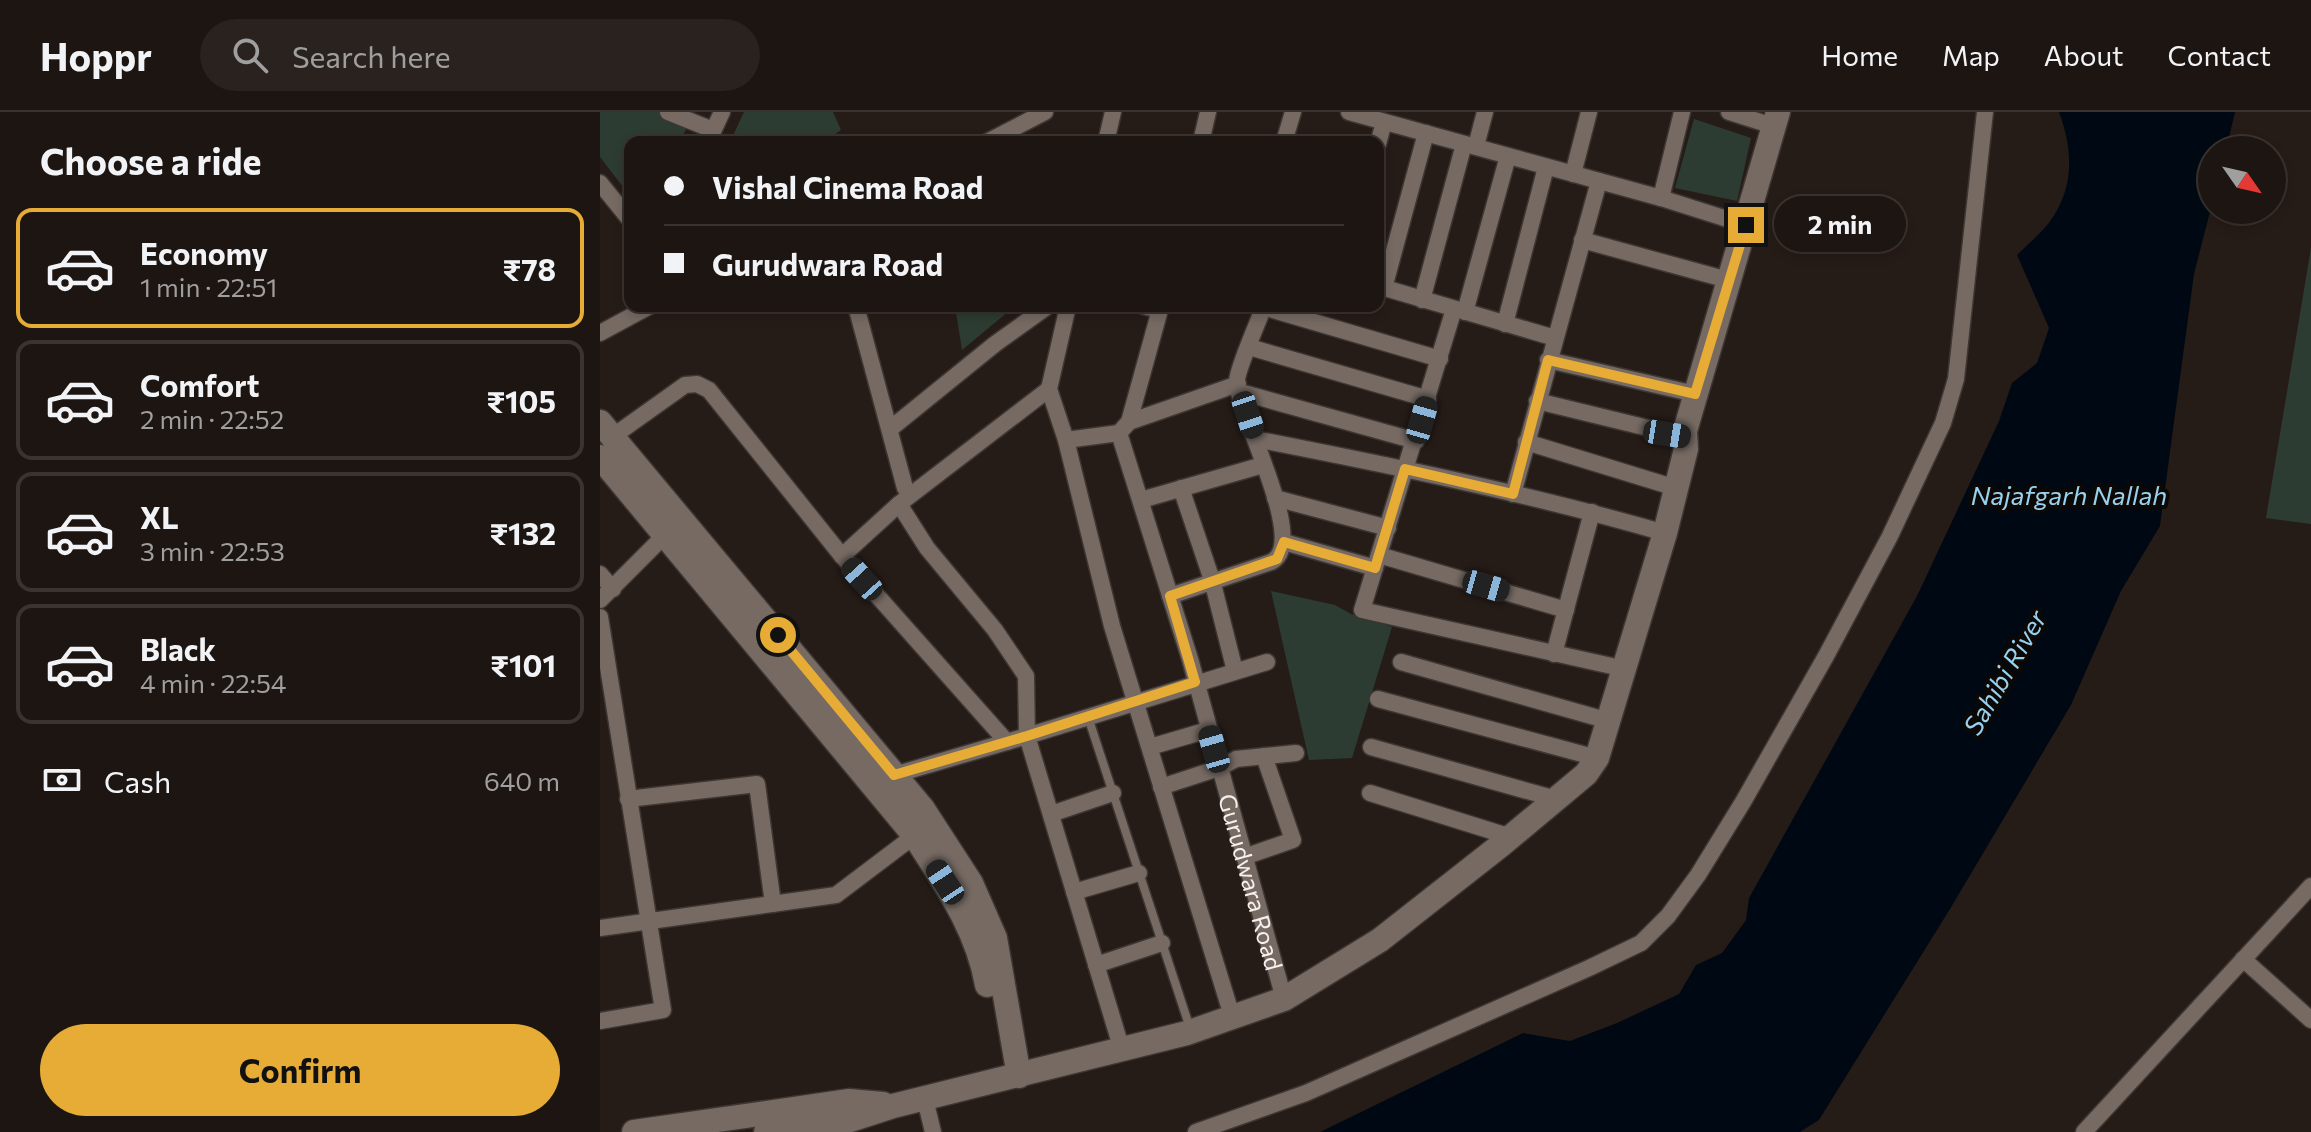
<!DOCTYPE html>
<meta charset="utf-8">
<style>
:root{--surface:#1c1511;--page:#29221f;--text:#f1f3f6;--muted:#a09f9f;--line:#3a3431;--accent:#e6ac36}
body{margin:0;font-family:Commissioner,sans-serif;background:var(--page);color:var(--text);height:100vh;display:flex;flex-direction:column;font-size:30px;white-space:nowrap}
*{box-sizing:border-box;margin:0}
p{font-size:26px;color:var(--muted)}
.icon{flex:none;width:44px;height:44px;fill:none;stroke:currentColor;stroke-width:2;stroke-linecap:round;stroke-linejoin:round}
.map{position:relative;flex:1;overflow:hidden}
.side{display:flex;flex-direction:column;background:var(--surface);width:600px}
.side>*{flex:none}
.guide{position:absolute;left:24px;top:24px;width:760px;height:176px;border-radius:16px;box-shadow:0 4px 12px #0003,0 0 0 2px var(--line);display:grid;align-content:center;height:176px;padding:0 40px;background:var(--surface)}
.needle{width:52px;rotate:124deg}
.buttons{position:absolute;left:1598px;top:24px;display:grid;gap:16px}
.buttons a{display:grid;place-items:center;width:88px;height:88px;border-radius:50%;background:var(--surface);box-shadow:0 4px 12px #0003,0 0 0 2px var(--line);font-size:40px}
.end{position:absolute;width:36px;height:36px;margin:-18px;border:10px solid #e6ac36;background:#111;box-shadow:0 0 0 4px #111}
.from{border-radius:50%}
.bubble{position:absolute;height:56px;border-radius:28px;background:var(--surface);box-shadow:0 4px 12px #0003,0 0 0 2px var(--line);font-size:26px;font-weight:700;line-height:56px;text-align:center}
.car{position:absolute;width:24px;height:48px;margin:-24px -12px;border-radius:10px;box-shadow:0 0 6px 2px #0007;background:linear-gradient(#222 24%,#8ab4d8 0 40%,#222 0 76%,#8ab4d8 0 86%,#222 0)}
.guide b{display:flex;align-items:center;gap:28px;height:76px;font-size:30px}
.guide b+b{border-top:2px solid var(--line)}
.guide i{width:20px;height:20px;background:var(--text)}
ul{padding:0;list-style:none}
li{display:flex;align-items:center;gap:24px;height:120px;margin:0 16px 12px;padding:0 24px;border:4px solid var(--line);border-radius:16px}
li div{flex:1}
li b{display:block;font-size:30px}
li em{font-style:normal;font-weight:700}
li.current{border-color:var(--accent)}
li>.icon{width:72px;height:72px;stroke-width:1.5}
h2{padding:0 40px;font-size:36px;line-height:96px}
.pay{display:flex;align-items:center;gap:20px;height:88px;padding:0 40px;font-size:30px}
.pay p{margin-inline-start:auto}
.button{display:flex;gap:16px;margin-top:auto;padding:16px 40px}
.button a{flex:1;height:92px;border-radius:48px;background:var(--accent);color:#111;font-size:32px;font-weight:700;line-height:92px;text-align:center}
header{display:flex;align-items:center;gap:48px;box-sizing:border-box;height:112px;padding:0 40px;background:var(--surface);border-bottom:2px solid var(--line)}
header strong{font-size:38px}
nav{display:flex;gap:44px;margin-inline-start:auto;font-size:28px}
.search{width:560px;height:72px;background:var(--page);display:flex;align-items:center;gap:20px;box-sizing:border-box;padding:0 28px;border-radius:44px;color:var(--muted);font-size:30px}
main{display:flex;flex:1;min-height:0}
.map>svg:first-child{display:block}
</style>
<header>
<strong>Hoppr</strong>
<div class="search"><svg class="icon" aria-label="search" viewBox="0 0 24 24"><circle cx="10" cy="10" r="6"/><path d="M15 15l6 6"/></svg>Search here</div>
<nav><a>Home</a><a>Map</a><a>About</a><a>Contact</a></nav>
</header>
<main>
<section class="side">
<h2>Choose a ride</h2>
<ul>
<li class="current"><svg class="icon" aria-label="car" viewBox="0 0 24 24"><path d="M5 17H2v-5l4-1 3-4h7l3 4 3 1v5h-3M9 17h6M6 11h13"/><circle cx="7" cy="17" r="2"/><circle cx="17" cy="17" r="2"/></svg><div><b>Economy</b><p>1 min · 22:51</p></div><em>₹78</em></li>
<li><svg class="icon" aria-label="car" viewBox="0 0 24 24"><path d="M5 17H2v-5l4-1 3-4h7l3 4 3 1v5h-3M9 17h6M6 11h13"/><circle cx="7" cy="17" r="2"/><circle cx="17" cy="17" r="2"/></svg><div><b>Comfort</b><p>2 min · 22:52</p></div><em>₹105</em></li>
<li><svg class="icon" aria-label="car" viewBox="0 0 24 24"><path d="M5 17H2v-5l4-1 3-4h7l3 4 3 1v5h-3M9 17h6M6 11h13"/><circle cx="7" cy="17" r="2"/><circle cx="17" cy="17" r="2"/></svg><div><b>XL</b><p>3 min · 22:53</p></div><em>₹132</em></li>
<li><svg class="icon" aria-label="car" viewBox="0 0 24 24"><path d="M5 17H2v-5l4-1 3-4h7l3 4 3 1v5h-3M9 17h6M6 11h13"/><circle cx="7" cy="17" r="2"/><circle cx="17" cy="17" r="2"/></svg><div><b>Black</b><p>4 min · 22:54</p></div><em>₹101</em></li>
</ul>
<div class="pay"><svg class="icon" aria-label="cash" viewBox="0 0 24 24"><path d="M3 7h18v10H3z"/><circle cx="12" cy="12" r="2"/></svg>Cash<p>640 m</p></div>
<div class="button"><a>Confirm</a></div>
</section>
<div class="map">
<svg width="1711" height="1020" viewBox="0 0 1711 1020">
<rect width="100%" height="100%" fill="#261c17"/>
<path fill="#2d3c32" d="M 0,0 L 94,0 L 80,30 L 30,30 L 30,84 L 0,45 Z
M 144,0 L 233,0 L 241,18 L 224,30 L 130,30 Z
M 1094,7 L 1151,26 L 1137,89 L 1075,76 Z
M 1711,136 L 1711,412 L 1666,406 Z
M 355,194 L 415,194 L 362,238 Z
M 671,479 L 735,493 L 751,502 L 792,515 L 752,646 L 709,648 Z"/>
<path fill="#000913" d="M 1459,0 L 1635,0 L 1626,38 L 1612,38 L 1612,92 L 1594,162 L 1560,414 L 1521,479 L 1471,593 L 1350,797 L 1219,1008 L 1200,1020 L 720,1020 L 923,921 L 970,929 L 1017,911 L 1079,882 L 1096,853 L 1122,841 L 1146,808 L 1149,786 L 1317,484 L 1399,309 L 1412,271 L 1437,251 L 1449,216 L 1417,143 C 1429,131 1444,119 1453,105 C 1475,71 1472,36 1459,0 Z"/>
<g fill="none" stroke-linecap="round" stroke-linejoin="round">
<g stroke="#3d3633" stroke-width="11">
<path id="lane" d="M 488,605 L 590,916"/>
</g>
<g stroke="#3d3633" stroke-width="19">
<g id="street">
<path d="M 68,0 L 113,18"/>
<path d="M 749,0 L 1061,86 L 1146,113"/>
<path d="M 1129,0 L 1173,14"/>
<path d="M 108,30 L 122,0"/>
<path d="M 387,30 L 445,0"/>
<path d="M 506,30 L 513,0"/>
<path d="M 601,30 L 608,0"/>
<path d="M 684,30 L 693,0"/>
<path d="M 778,32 L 784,10"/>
<path d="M 876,34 L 885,0"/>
<path d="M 973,62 L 989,0"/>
<path d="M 0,71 L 30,108"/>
<path d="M 1061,86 L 1082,0"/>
<path d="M 982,128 L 1128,168"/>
<path d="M 778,174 L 955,226"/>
<path d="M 784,176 L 826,21"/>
<path d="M 822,188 L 864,32"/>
<path d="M 256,194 L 305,376"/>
<path d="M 468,194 L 449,277 L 466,328 L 512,514 L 632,904"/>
<path d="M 543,194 L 560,198"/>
<path d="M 663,195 L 840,247"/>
<path d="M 854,197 L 762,498 L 1025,557"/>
<path d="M 865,200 L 908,44"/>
<path d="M 905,212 L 946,55"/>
<path d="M 0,221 L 50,194"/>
<path d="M 649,235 L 828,287"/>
<path d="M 948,248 L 1095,282"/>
<path d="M 640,280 L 816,329"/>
<path d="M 937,289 L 1085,325"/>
<path d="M 529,310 L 638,272"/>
<path d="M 290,317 L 395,232 L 448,194"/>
<path id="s1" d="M 519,321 L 590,547 L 684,887"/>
<path d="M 519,321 L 529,310 L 561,194"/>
<path d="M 12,325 L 85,273 L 97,272 L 109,278 L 242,444 L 407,630"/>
<path d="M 655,327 C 793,354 930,382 1065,421"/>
<path d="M 466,328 L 519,321"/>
<path d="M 926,330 L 1076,376"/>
<path d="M 581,376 L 612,468 L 635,559"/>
<path d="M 913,382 L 999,69"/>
<path d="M 675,386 L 788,416"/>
<path d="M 541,388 L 663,353"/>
<path d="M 299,392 L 327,436 L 395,518 L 426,564 L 427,624 L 667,550"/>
<path d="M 684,430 L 775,456"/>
<path d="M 779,443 L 966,498"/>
<path d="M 242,444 L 299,392 L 449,277"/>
<path d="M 0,462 L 13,477"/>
<path d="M 570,484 L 671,450 C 710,432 638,303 637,270 C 636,260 659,208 664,194"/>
<path d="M 0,488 L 70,418"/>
<path d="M 0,505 L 63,898 L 0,909"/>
<path d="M 954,542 L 992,400"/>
<path d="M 801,550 L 1009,609"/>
<path d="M 778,587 L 997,646"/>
<path d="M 550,635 L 608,618"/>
<path d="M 771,635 L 956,687"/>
<path d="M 294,663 L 427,624 L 522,938"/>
<path d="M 561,675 L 619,656 L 636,647 L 696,641"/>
<path d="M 770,681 L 911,725"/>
<path d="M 28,687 L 157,672 L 173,792"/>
<path d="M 451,702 L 513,681"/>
<path d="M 644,745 L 693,728 L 664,644"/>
<path d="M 474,780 L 539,761"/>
<path d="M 0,816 L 236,783 L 322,718"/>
<path d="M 1643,847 L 1711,908"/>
<path d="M 496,853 L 562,831"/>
<path d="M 325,987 L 333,1020"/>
<path d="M 596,1020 L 706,981 L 989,856 L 1041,831 L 1068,804 L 1098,763 L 1143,690 L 1226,544 L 1290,424 L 1343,311 L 1356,267 L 1385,0"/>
<path d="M 1484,1020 L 1711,774"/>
</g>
</g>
<g stroke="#3d3633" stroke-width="27">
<path id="secondary" d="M 0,310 L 323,697 L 371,771 L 395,826 L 419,964
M 0,345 L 314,723 C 345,772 377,816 387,873
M 34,1020 L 249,989 L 283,992
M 166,1020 L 250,1008 L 293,994 L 587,921 L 684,887 L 780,828 L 901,733 L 986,662 L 997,646 L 1065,421 L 1086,337 L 1085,319 L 1178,0"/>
</g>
<use href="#lane" stroke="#766a63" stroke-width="8"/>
<use href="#street" stroke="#766a63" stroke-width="16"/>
<use href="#secondary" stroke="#766a63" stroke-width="24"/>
</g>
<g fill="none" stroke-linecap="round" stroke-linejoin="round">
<path stroke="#e6ac36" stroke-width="10" d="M 178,523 L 294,663 L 427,624 L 595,570 L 570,484 L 677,447 L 684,430 L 775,456 L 805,357 L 913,382 L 948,248 L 1095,282 L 1146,113"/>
</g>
<g text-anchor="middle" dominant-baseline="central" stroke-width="8" stroke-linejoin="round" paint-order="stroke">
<g font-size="24" fill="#f7f0ed" stroke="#0c0806">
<text stroke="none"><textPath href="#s1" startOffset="468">Gurudwara Road</textPath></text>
</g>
<g font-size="26" font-style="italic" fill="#97d1ef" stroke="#0c0806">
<text x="1469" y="382">Najafgarh Nallah</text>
<text transform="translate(1404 560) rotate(-60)">Sahibi River</text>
</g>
</g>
</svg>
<div class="buttons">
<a><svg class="needle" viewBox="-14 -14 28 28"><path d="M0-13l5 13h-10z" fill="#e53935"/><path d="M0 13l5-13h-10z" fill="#a09f9f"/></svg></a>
</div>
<i class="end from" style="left:178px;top:523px"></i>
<i class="end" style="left:1146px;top:113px"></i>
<div class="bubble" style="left:1174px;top:84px;width:132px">2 min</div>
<i class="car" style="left:648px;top:303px;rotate:162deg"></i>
<i class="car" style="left:822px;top:308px;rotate:16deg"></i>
<i class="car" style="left:1067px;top:322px;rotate:99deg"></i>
<i class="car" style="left:262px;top:467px;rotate:318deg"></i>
<i class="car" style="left:886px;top:474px;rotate:106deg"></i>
<i class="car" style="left:614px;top:637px;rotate:344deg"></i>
<i class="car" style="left:345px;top:770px;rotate:327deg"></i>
<div class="guide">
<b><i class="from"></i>Vishal Cinema Road</b>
<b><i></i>Gurudwara Road</b>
</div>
</div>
</main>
